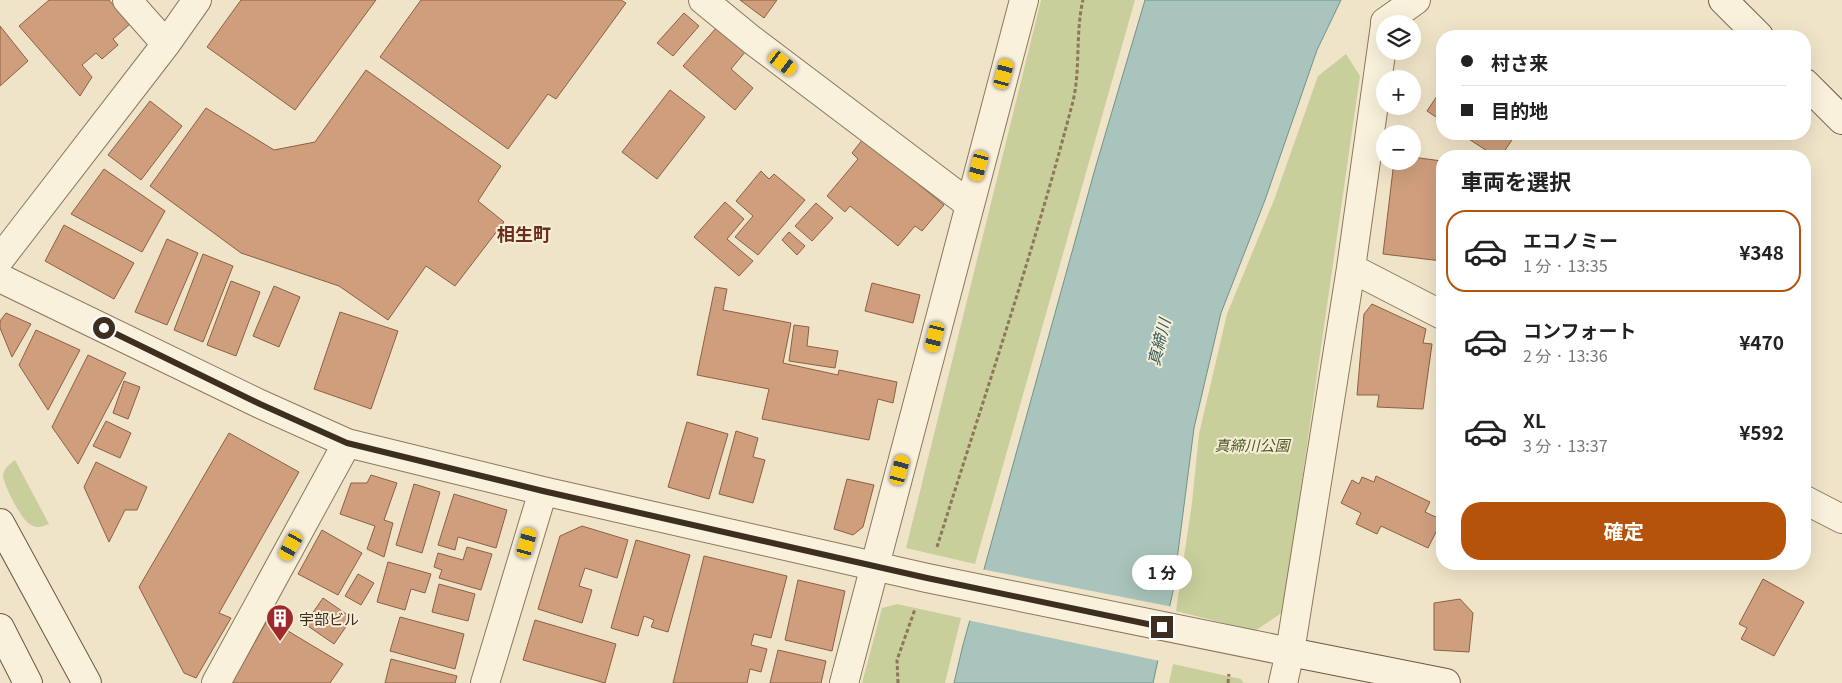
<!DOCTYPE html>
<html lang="ja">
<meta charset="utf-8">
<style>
:root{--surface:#fff;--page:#f2f2f2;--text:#222;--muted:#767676;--line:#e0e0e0;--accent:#b45309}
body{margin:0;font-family:Georgia,"Noto Sans JP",serif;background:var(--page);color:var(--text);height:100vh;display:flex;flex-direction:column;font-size:19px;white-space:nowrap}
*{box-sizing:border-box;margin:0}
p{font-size:16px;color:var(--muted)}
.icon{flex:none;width:28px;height:28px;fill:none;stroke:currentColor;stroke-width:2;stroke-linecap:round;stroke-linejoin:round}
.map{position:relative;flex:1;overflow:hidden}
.details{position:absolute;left:1436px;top:150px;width:375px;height:420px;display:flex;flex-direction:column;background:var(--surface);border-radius:20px;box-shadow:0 5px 20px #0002}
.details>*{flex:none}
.banner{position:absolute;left:1436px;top:30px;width:375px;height:110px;border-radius:20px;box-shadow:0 5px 20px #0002;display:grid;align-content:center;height:110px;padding:0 25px;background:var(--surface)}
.tools{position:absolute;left:1376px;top:15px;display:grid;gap:10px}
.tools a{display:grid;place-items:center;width:45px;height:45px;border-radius:50%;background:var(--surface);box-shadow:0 5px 20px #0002;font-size:25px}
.end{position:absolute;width:22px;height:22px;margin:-11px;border:6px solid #3d2e20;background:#fff;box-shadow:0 0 0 2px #fff}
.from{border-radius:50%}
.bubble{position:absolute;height:35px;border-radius:18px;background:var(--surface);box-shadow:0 5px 20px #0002;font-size:16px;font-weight:700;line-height:35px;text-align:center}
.car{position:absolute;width:15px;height:30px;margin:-15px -8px;border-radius:6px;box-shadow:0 0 4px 1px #0007;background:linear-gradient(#f5c518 24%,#345 0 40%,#f5c518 0 76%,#345 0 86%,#f5c518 0)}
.banner b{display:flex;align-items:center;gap:18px;height:48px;font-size:19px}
.banner b+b{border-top:1px solid var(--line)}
.banner i{width:12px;height:12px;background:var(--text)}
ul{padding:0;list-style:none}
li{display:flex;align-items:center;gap:15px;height:82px;margin:0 10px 8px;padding:0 15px;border:2px solid transparent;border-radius:20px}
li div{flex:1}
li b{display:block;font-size:19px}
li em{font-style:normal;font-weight:700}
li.on{border-color:var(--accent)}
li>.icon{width:45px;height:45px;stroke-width:1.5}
h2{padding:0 25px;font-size:22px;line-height:60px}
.cta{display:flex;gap:10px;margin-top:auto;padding:10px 25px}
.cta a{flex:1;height:58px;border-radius:20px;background:var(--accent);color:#fff;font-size:20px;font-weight:700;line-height:58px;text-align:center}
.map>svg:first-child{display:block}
</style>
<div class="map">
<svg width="1842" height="683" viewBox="0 0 1842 683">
<rect width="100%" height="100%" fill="#f0e4c8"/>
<path fill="#c9cf9b" d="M 1041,0 L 1135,0 L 975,564 L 906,548 Z
M 1346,54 L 1360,76 L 1283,612 L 1255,631 L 1176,611 L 1192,503 L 1199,434 L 1227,314 L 1274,200 L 1318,76 Z
M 15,460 L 49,524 C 42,527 35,529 28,523 C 21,518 3,484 3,475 C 4,468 10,464 15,460 Z
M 897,604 L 961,618 L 945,683 L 862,683 L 882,608 Z
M 1173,664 L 1241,679 L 1244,683 L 1169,683 Z"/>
<path fill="#a9c4bc" stroke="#6f938a" d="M 1145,0 L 1341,0 L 1317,50 L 1265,200 L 1221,313 L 1194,428 L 1173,591 L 1153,683 L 954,683 L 963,645 L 1095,169 Z"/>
<path fill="#f0e4c8" d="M 981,569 L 1173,607 L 1160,661 L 967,620 Z"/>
<path fill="#cf9f7d" stroke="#8d5f41" d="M 49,0 L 109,0 L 130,24 L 113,39 L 118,45 L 102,59 L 96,53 L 82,65 L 92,77 L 80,96 L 19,26 Z
M 241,0 L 376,0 L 295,110 L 207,47 Z
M 421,0 L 621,0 L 626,3 L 556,99 L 548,94 L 508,149 L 380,57 Z
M 740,0 L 777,0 L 764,18 Z
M 684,13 L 699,26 L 673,56 L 657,43 Z
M 0,26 L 28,61 L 0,86 Z
M 717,27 L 746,51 L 731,69 L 753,88 L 735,110 L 683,66 Z
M 366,70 L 501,166 L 478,201 L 504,222 L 455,286 L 426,266 L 388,320 L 339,286 L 241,253 L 150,186 L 206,108 L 274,150 L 315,142 Z
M 670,90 L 705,117 L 657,179 L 622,152 Z
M 1437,96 L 1442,100 L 1442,121 L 1427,111 Z
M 150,101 L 182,126 L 141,180 L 108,155 Z
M 1461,134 L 1516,134 L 1501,156 L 1495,156 Z
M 863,139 L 944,205 L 922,231 L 915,226 L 898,246 L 850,206 L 845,212 L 827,196 L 858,159 L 852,153 Z
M 1412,157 L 1442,161 L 1442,261 L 1383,254 L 1394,161 L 1412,161 Z
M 104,169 L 165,211 L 142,252 L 71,214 Z
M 761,171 L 769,179 L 774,174 L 805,200 L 758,255 L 735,237 L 753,216 L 736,201 Z
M 725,202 L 744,219 L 727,239 L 753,261 L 739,276 L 694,237 Z
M 816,203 L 833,218 L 812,241 L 795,226 Z
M 64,225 L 134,263 L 114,299 L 45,261 Z
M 789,232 L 805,246 L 797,255 L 782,240 Z
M 167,239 L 198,253 L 167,325 L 135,312 Z
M 203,254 L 233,266 L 203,342 L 174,330 Z
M 231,281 L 260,292 L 236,356 L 207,345 Z
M 872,283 L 920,295 L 913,323 L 865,311 Z
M 274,286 L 300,297 L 279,347 L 253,336 Z
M 715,287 L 727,289 L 723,310 L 791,323 L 783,363 L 838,375 L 839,370 L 897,382 L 893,403 L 878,399 L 869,440 L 762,419 L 769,389 L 697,375 Z
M 1372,304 L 1426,329 L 1423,343 L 1432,344 L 1423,409 L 1377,407 L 1379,395 L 1357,395 L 1364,314 Z
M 340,312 L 398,331 L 371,409 L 314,389 Z
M 6,313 L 31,324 L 12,357 L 0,328 L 0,321 Z
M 794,325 L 809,327 L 807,346 L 838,351 L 835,368 L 789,361 Z
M 36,330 L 80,350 L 48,410 L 19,365 Z
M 88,355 L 126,373 L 78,464 L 52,427 Z
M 124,381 L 140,387 L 128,419 L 113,413 Z
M 106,421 L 131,433 L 120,458 L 93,446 Z
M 687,422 L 728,434 L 709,499 L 668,487 Z
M 736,431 L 758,438 L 753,457 L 765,460 L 753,503 L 719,494 Z
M 229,433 L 299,472 L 219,613 L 231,618 L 196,678 L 184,673 L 139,587 Z
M 96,462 L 147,487 L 137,510 L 125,510 L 109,542 L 84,487 Z
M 371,475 L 397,483 L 384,520 L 393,523 L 384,557 L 367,549 L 375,526 L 340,514 L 351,483 L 367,483 Z
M 1376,476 L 1430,502 L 1425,512 L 1442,520 L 1428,548 L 1381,526 L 1377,534 L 1356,524 L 1361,513 L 1341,503 L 1352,480 L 1359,484 L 1362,477 L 1374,482 Z
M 847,479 L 874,485 L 863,527 L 853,535 L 834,529 Z
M 414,484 L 440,492 L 422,553 L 396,545 Z
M 454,494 L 507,510 L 496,548 L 458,537 L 455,550 L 438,545 Z
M 582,526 L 628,540 L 617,578 L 585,568 L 579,586 L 592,590 L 582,623 L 538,609 L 560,536 Z
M 322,530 L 362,553 L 338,595 L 298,574 Z
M 636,540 L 690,555 L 668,632 L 651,627 L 654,620 L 644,616 L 638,636 L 611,628 Z
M 467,547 L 492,554 L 481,590 L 439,578 L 442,570 L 434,567 L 438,553 L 463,560 Z
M 704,556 L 787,576 L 771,638 L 754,634 L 751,645 L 767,649 L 761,672 L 750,669 L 747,683 L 673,683 Z
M 388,562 L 431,574 L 425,593 L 411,589 L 405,610 L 377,602 Z
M 358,574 L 374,583 L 361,605 L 345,596 Z
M 1763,579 L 1804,602 L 1774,656 L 1741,639 L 1747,628 L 1739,624 Z
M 798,580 L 845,591 L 832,651 L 785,640 Z
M 439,584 L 475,594 L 468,621 L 432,612 Z
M 323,598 L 352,618 L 334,644 L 305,624 Z
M 1460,599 L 1473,613 L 1469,652 L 1434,650 L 1434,603 Z
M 400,617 L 464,634 L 455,669 L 390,651 Z
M 268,619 L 343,664 L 330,683 L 232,683 Z
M 535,620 L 616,644 L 605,683 L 523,660 Z
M 778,650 L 826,661 L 821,683 L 770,683 Z
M 391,659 L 457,676 L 455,683 L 385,683 Z"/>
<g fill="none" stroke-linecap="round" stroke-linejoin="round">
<g stroke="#8d765c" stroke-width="30">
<path id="street" d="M 127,0 L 166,44
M 703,0 L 752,40 L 969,204
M 1385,22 L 1416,0
M 0,259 L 166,44 L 197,0
M 1351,268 L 1442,315
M 0,278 L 260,404 L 347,443 L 543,491 L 927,578 L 1290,652
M 1805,500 L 1842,519
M 216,683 L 347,443
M 485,683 L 543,491
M 844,683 L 1024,0
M 1283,683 L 1290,652 L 1351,268 L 1385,25"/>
</g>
<g stroke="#6f573f" stroke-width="30">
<path id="secondary" d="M 1723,0 L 1759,36
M 1805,83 L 1842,120
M 0,523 L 87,683
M 0,628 L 28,683
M 1290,652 L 1446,683"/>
</g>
<path stroke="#8d765c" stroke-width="3" stroke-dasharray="4 2.5" stroke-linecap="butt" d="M 937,547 C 983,400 1033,254 1072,105 C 1081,73 1075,33 1083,0
M 898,683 L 897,660 L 915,609
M 1228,683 L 1229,674"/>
<use href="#street" stroke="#faf1dc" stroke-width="28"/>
<use href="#secondary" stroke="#faf1dc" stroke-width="28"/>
</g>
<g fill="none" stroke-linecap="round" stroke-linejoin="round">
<path stroke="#3d2e20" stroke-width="6" d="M 104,328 L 260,404 L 347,443 L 543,491 L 927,578 L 1162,627"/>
</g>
<defs>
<g id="building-pin" transform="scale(1.4375)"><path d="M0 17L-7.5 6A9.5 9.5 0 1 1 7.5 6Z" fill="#9e2a2b" stroke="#f7eed8"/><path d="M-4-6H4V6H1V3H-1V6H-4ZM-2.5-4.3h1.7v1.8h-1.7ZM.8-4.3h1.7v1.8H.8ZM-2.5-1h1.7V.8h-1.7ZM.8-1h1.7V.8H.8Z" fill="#fff"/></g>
</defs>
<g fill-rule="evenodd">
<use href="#building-pin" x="280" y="618"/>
</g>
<g text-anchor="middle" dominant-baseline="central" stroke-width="4" stroke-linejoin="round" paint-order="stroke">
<g font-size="15" font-style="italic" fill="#4d5a26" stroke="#f7eed8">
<text x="1252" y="444">真締川公園</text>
</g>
<g font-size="15" fill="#3d2e20" stroke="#f7eed8" text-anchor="start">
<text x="299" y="618">宇部ビル</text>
</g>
<g font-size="16" font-style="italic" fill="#2f5d5a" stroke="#f7eed8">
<text transform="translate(1158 342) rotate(-76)">真締川</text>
</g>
<g font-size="18" font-weight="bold" fill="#6b2e1e" stroke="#f7eed8">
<text x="524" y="233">相生町</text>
</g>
</g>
</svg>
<div class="tools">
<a><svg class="icon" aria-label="layers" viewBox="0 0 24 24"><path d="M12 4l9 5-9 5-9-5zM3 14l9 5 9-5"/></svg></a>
<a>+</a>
<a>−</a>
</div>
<i class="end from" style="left:104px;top:328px"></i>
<i class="end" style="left:1162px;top:627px"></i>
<div class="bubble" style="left:1132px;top:555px;width:60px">1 分</div>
<i class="car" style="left:783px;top:63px;rotate:127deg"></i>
<i class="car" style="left:1004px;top:74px;rotate:15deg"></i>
<i class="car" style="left:979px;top:166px;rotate:195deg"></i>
<i class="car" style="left:935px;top:337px;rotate:194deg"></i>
<i class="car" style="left:900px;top:470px;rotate:15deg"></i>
<i class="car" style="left:527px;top:543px;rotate:16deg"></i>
<i class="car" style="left:291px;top:546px;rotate:209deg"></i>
<div class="banner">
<b><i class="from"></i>村さ来</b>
<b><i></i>目的地</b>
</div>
<section class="details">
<h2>車両を選択</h2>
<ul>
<li class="on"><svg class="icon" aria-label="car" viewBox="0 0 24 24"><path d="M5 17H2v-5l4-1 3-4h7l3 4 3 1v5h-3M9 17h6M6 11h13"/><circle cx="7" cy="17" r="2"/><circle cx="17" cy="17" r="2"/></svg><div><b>エコノミー</b><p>1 分 · 13:35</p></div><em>¥348</em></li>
<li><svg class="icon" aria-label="car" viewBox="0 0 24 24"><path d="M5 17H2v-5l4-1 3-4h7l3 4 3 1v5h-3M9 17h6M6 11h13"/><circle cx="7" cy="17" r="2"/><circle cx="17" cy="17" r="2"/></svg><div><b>コンフォート</b><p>2 分 · 13:36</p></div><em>¥470</em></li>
<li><svg class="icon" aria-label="car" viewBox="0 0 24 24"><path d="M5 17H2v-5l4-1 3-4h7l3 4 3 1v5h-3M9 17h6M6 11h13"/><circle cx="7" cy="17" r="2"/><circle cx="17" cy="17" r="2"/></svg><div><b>XL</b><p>3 分 · 13:37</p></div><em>¥592</em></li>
</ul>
<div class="cta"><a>確定</a></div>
</section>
</div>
